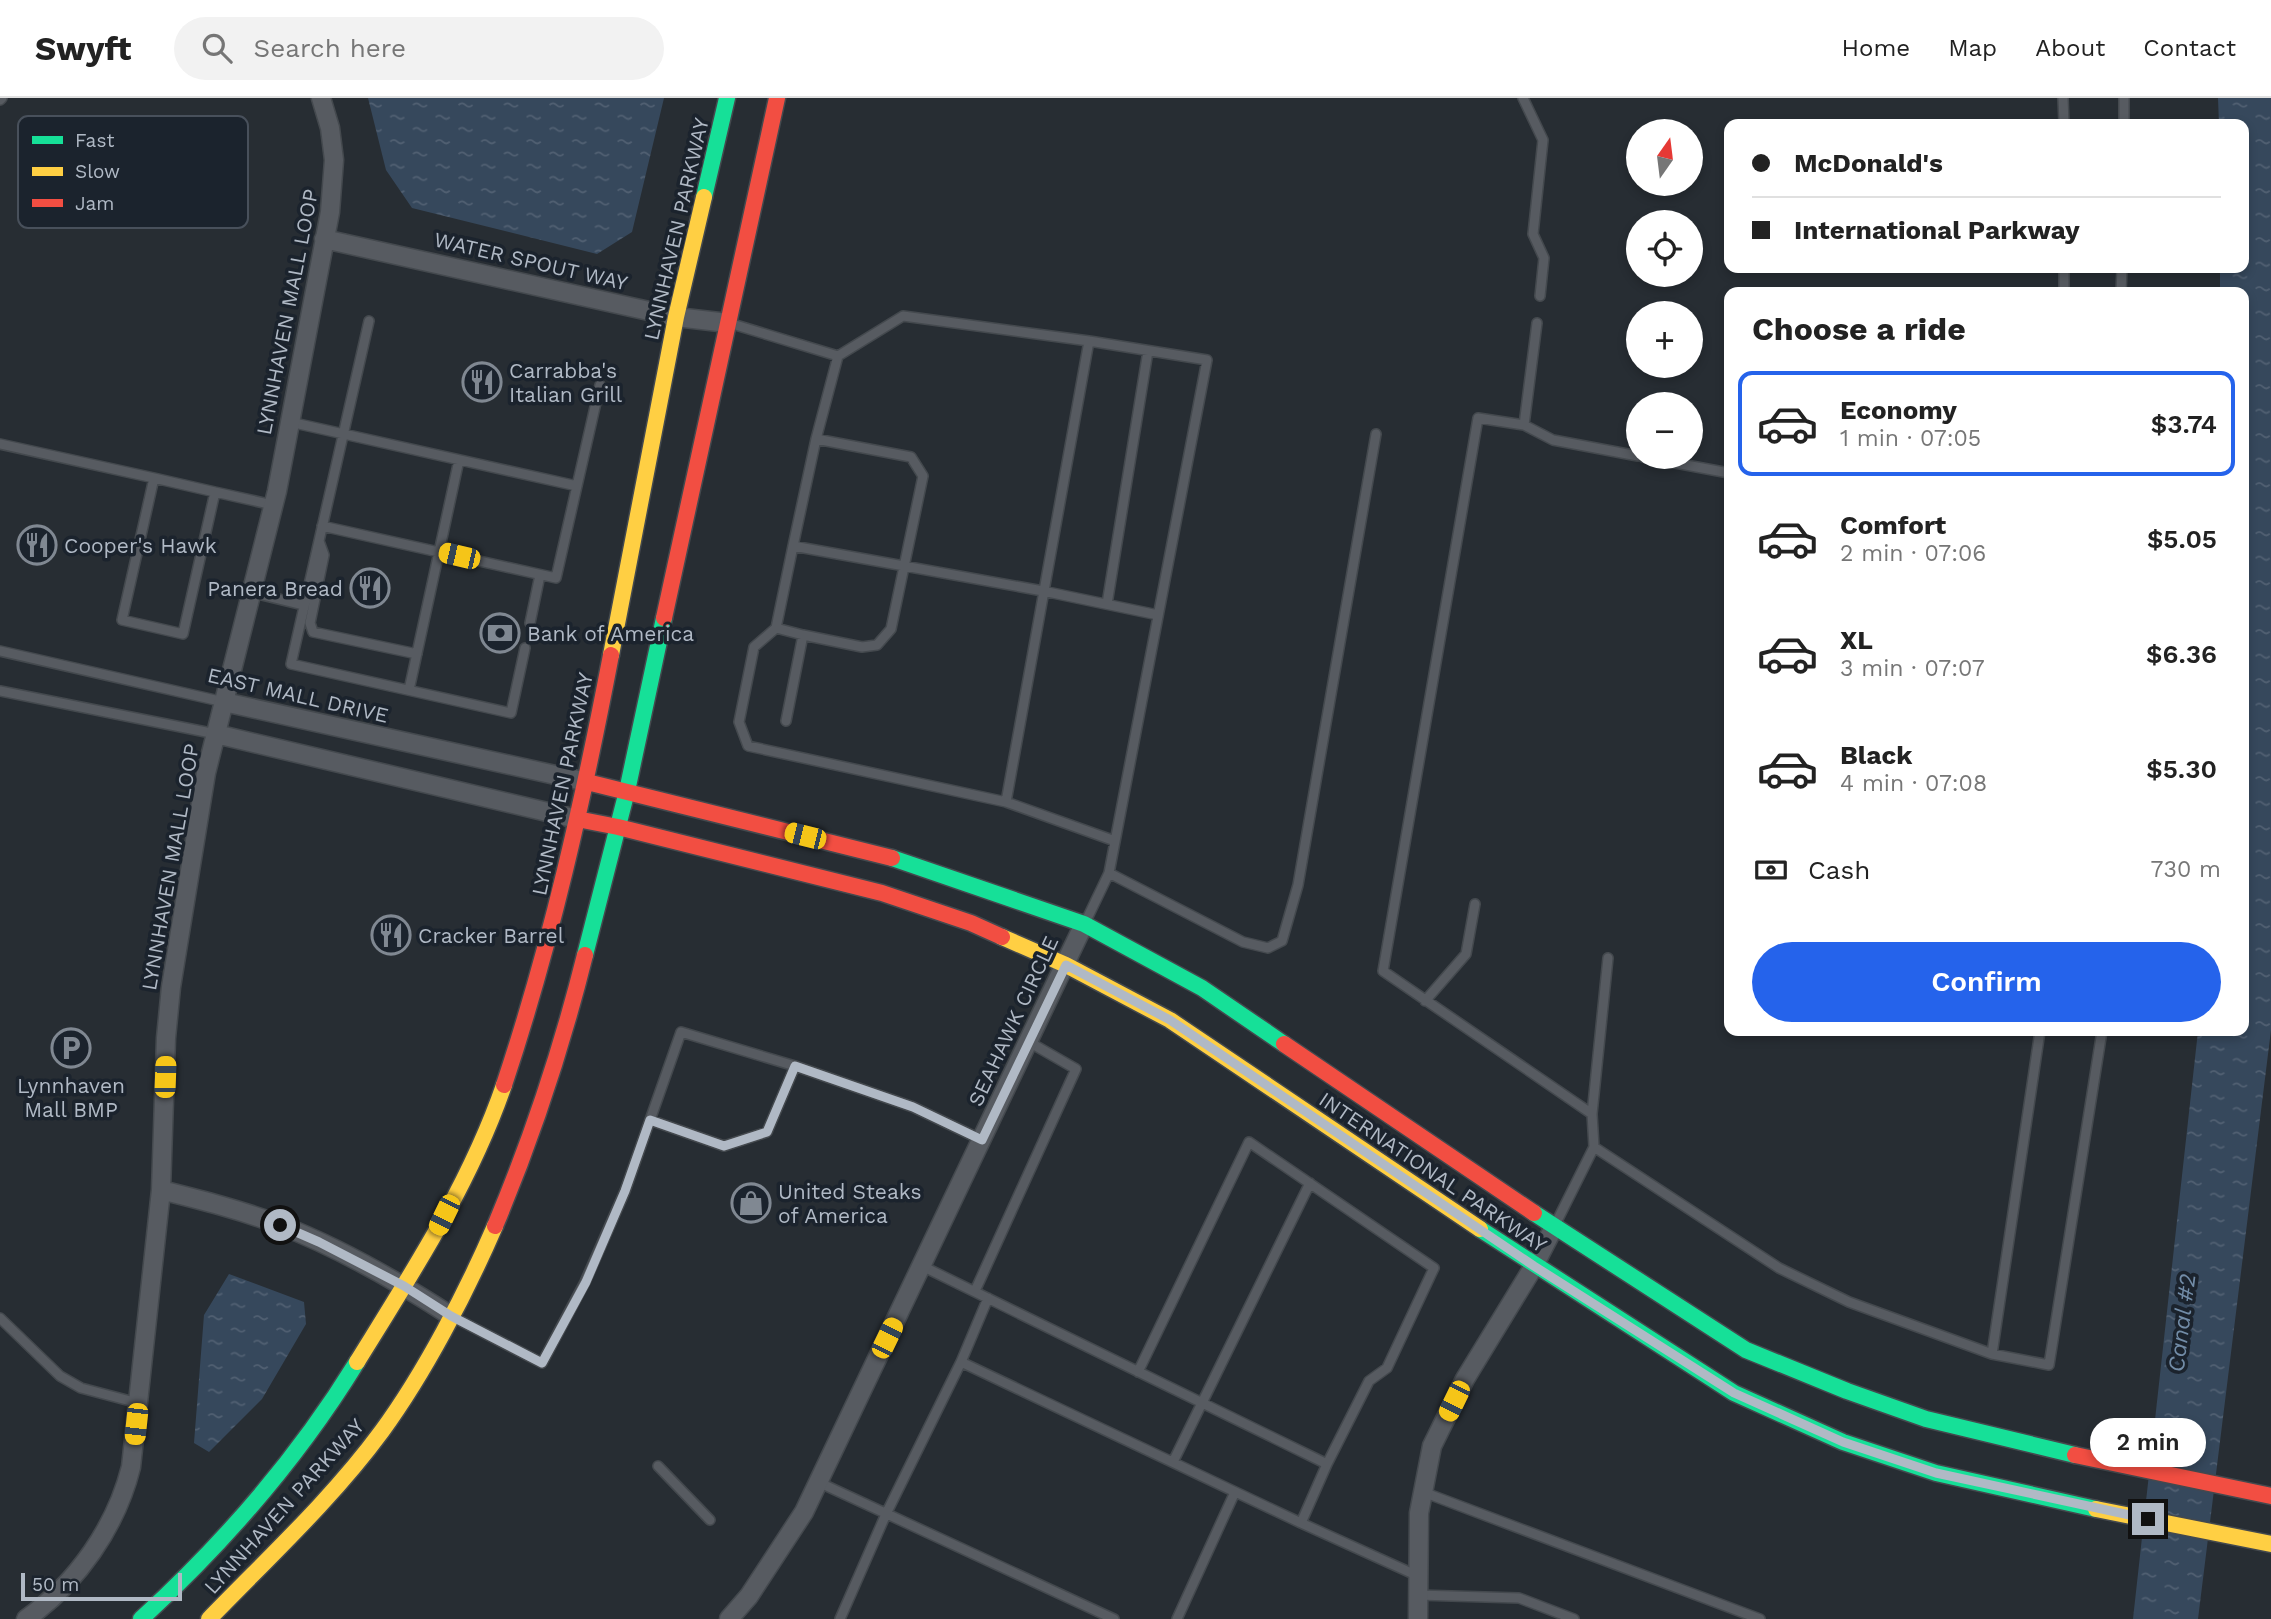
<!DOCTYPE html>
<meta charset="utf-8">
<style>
:root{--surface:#fff;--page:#f2f2f2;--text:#222;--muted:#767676;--line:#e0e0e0;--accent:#2563eb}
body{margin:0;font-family:"Work Sans",sans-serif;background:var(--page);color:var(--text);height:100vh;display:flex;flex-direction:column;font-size:26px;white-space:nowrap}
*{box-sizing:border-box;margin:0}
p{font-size:23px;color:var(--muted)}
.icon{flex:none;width:38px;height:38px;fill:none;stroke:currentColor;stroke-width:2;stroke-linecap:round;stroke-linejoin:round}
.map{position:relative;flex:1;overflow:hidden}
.panel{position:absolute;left:1724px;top:189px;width:525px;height:749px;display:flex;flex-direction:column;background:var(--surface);border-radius:14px;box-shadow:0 4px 10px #0003}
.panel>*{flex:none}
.top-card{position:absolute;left:1724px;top:21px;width:525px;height:154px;border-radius:14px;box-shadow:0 4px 10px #0003;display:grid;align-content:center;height:154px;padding:0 28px;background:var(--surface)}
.needle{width:46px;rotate:14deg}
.tools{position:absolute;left:1626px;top:21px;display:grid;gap:14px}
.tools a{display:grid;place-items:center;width:77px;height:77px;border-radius:50%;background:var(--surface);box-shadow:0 4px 10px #0003;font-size:35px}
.scale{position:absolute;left:21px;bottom:18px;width:161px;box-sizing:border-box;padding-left:7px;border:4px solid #b0b9c5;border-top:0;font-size:19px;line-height:24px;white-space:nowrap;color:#b0b9c5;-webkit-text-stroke:5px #1b232d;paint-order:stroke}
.end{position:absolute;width:32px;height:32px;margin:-16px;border:9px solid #b0b9c5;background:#111;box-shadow:0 0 0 4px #111}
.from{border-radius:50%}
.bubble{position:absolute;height:49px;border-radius:24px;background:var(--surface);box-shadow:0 4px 10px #0003;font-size:23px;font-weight:600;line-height:49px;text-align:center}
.car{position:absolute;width:21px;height:42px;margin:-21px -10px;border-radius:9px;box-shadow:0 0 5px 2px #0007;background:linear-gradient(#f5c518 24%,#345 0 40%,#f5c518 0 76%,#345 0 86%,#f5c518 0)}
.top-card b{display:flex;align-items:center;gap:24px;height:66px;font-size:26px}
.top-card b+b{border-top:2px solid var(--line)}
.top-card i{width:18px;height:18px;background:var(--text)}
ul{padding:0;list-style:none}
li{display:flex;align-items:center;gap:21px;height:105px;margin:0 14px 10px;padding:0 14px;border:4px solid transparent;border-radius:14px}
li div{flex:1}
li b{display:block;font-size:26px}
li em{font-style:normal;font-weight:600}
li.current{border-color:var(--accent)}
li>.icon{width:63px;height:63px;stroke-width:1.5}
h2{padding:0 28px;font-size:32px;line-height:84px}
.pay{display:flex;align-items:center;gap:18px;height:77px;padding:0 28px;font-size:26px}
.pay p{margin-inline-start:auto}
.primary-button{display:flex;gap:14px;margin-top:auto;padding:14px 28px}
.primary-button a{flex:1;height:80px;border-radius:42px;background:var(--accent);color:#fff;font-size:28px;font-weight:600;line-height:80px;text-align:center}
header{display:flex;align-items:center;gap:42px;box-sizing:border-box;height:98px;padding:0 35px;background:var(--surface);border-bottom:2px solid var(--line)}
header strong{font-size:33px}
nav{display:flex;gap:38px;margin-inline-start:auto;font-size:24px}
.search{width:490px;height:63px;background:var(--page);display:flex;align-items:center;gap:18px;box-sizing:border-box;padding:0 24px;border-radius:38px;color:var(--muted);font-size:26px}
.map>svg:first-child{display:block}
</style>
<header>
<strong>Swyft</strong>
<div class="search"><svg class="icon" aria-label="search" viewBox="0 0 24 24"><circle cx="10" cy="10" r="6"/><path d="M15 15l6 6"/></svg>Search here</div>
<nav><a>Home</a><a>Map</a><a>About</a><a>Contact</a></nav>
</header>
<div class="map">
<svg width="2271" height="1521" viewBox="0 0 2271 1521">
<defs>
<pattern id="water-ripples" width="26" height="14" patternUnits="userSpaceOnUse" patternTransform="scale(1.75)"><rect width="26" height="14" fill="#36485c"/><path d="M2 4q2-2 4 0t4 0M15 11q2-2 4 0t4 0" fill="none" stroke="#516072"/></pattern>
</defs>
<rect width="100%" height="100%" fill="#272d33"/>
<path fill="url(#water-ripples)" d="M 368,0 L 664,0 L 632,134 L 597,156 L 412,110 L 386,72 Z
M 2218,0 L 2271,0 L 2271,932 L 2198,1521 L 2133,1521 L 2198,933 L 2244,933 L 2244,194 L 2220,194 L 2220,170 L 2244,170 L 2244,26 L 2219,26 Z
M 229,1176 L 304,1204 L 306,1226 L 262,1301 L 209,1354 L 194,1345 L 204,1217 Z"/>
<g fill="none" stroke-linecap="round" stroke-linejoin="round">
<g stroke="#44494e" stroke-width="12">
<path id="lane" d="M 1523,0 L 1543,42 L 1533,136 L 1544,160 L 1540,198
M 2063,0 L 2064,26
M 0,2 L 2,0
M 2124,26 L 2124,0
M 2064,194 L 2064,170
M 2121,194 L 2122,170
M 369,223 L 291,566 L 511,615 L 525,550
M 729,225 L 838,258 L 903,218 L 1089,243 L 1207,262 L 1109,775 L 1085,825
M 1089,243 L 1006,704 L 1115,743
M 290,324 L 577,388
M 1524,327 L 1537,225
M 816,341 L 838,258
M 0,346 L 154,380 L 122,522 L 183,536 L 215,394 L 273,407
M 1643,359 L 1729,375
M 154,380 L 215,394
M 322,428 L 556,480 L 600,287
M 319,443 L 324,457 L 310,525 L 313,534 L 417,556
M 250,494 L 303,507
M 1107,506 L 1148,253
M 530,525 L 540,477
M 776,530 L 803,537
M 0,553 L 224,604
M 409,592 L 459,362
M 0,593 L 216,636
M 786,623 L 803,537 L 862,549 L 877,547 L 891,531 L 923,378 L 911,359 L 816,341 L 793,448
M 1006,704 L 748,648 L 739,624 L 754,549 L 776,530 L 793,448 L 1043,493 L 1158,517
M 1109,775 L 1243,844 L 1268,850 L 1282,843 L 1298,787 L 1376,336
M 1608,860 L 1592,1016 L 1594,1049 L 1779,1170 L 1849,1204 L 1992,1256 L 2049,1267 L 2102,933
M 1425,903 L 1466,856 L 1475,806
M 1592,1016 L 1383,873 L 1478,320 L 1524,327 L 1553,342 L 1638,358
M 650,1022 L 724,1048 L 767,1034 L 795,968
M 1554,1129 L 1594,1049
M 922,1168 L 1327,1366 L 1301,1425 L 1418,1478
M 975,1193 L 1076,971 L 1029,944
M 451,1218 L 542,1265 L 585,1184 L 625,1093 L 681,934 L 795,968 L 913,1009 L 982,1042
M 0,1220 L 60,1278 L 81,1290 L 138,1305
M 1992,1256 L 2040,933
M 961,1264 L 988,1200
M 1138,1274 L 1249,1044 L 1434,1170 L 1387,1270 L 1369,1283 L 1327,1366
M 1173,1364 L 1310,1085
M 658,1368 L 710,1422
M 818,1384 L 1114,1521
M 1423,1394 L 1760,1521
M 1418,1497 L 1519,1500 L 1574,1521
M 840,1521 L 886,1416 L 961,1264 L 1301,1425
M 1177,1521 L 1235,1394"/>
</g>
<g stroke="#44494e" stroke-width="21">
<path id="street" d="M 324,141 L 676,219 L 728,225
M 224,604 L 587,684
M 216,636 L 577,721
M 161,1092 C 201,1102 241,1112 280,1127 C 340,1150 397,1183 451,1218
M 26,1521 C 77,1485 116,1429 131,1369 L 161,1092 L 166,940 L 171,889 L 206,675 L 277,393 L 330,114 L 334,62 L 330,30 L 321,0
M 729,1521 L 749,1498 L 804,1414 L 1084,826
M 1418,1521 L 1419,1415 L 1432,1348 L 1465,1281 L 1534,1168 L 1554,1129"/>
</g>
<g stroke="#44494e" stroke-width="19">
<path id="fast" d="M 704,99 L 727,0
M 892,760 L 1084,826 L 1202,890 L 1284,946
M 585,857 L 627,693 L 664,520
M 1534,1115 L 1746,1252 L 1847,1293 L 1926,1321 L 2075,1357
M 1480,1131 L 1734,1295 L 1843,1344 L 1936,1375 L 2096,1411
M 141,1521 C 224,1445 298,1360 357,1264"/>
</g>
<g stroke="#44494e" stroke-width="19">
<path id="slow" d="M 611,557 L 676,219 L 704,99
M 1002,839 L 1066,867 L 1170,922 L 1480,1131
M 357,1264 C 412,1175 470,1086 504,987
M 2096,1411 L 2271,1446
M 209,1521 C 268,1460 332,1401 382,1333 C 425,1274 466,1195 495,1128"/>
</g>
<g stroke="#44494e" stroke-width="19">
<path id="jam" d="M 664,520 L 777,0
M 587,684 L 892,760
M 577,721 L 618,729 L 882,795 L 971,825 L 1002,839
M 1284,946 L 1534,1115
M 504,987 C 551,846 583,703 611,557
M 495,1128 C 532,1040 562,949 585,857
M 2075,1357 L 2271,1398"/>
</g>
<use href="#lane" stroke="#575b61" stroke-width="9"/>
<use href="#street" stroke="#575b61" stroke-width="18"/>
<use href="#fast" stroke="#16e098" stroke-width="16"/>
<use href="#slow" stroke="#ffcf43" stroke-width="16"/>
<use href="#jam" stroke="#f24e42" stroke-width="16"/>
</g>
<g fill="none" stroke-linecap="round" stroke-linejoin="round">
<path stroke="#b0b9c5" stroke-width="9" d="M 280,1127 L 319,1144 L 404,1188 L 451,1218 L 542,1265 L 586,1184 L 625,1093 L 650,1022 L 724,1048 L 767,1034 L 795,968 L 913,1009 L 982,1042 L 1066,867 L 1170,922 L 1534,1168 L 1734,1295 L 1843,1344 L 1936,1375 L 2148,1421"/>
</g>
<defs>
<g id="restaurant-ring" transform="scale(2.0125)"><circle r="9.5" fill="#1b232d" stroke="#808892" stroke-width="1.5"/><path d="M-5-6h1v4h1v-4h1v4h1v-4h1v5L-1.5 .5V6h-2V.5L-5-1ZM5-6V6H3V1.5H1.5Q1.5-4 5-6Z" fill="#808892"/></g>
<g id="bank-ring" transform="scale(2.0125)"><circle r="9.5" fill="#1b232d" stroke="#808892" stroke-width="1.5"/><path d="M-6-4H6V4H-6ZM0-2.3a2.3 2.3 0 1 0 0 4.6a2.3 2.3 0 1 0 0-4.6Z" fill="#808892"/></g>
<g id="parking-ring" transform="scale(2.0125)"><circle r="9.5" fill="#1b232d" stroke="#808892" stroke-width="1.5"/><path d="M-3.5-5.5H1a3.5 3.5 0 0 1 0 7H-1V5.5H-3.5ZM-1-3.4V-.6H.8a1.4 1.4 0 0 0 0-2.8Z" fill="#808892"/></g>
<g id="shop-ring" transform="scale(2.0125)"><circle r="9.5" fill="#1b232d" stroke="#808892" stroke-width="1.5"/><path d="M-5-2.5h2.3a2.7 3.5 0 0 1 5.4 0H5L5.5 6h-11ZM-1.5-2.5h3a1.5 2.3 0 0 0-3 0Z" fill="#808892"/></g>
</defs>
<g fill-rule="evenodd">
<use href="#restaurant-ring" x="482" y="284"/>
<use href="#restaurant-ring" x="37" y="447"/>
<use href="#restaurant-ring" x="370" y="490"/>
<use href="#bank-ring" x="500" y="535"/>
<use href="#restaurant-ring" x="391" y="837"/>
<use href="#parking-ring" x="71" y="950"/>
<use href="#shop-ring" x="751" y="1105"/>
</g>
<g text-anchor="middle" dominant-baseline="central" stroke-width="7" stroke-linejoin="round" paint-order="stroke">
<g font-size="21" fill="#b0b9c5" stroke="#1b232d">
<text transform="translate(676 131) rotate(-77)">LYNNHAVEN PARKWAY</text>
<text transform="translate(531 163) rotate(13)">WATER SPOUT WAY</text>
<text transform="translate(287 214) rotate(-79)">LYNNHAVEN MALL LOOP</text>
<text transform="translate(298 597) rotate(13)">EAST MALL DRIVE</text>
<text transform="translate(562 686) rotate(-78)">LYNNHAVEN PARKWAY</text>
<text transform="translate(170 769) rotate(-80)">LYNNHAVEN MALL LOOP</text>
<text transform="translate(1013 923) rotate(-65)">SEAHAWK CIRCLE</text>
<text transform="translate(1433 1074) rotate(34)">INTERNATIONAL PARKWAY</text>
<text transform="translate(284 1408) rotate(-48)">LYNNHAVEN PARKWAY</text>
</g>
<g font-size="21" fill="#b0b9c5" stroke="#1b232d" text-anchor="start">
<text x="509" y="272">Carrabba's<tspan x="509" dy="24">Italian Grill</tspan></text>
<text x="64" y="447">Cooper's Hawk</text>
<text x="343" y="490" text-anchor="end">Panera Bread</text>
<text x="527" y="535">Bank of America</text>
<text x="418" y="837">Cracker Barrel</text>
<text x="71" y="987" text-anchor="middle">Lynnhaven<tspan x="71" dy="24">Mall BMP</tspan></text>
<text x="778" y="1093">United Steaks<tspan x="778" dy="24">of America</tspan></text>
</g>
<g font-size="23" font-style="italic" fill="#728ca7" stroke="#1b232d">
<text transform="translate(2182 1225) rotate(-83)">Canal #2</text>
</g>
</g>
<rect x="18" y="18" width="230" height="112" rx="10" fill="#1b232d" stroke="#48505b" stroke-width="2"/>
<rect x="32" y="38" width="31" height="8" fill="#16e098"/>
<rect x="32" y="69" width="31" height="9" fill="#ffcf43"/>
<rect x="32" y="101" width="31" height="8" fill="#f24e42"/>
<g font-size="19" fill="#b0b9c5">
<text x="75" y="49">Fast</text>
<text x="75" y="80">Slow</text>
<text x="75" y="112">Jam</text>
</g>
</svg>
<div class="tools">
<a><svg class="needle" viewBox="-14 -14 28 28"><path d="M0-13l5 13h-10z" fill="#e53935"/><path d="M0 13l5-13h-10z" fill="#767676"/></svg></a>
<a><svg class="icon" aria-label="locate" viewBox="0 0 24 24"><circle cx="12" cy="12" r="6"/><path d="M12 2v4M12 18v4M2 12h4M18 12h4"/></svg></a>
<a>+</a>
<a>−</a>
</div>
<div class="scale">50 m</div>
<i class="end from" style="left:280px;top:1127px"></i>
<i class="end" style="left:2148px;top:1421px"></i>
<div class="bubble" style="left:2090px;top:1320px;width:116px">2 min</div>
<i class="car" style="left:459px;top:458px;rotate:283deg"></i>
<i class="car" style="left:805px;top:738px;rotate:284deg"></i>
<i class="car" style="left:165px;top:979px;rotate:2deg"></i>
<i class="car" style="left:444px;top:1117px;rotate:206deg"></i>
<i class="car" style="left:887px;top:1240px;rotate:26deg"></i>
<i class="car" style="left:1454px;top:1303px;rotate:206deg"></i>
<i class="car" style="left:136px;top:1326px;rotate:186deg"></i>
<div class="top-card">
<b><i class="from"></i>McDonald's</b>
<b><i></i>International Parkway</b>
</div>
<section class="panel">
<h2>Choose a ride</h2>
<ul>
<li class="current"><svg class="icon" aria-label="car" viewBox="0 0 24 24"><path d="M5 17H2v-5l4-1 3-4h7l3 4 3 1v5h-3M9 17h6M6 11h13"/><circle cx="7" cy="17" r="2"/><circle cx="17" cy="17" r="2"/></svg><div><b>Economy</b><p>1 min · 07:05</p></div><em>$3.74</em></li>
<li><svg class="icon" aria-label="car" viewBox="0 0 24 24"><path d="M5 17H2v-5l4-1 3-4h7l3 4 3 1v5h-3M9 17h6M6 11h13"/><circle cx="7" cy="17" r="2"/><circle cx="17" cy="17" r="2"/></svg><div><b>Comfort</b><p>2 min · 07:06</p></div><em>$5.05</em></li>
<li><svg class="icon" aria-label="car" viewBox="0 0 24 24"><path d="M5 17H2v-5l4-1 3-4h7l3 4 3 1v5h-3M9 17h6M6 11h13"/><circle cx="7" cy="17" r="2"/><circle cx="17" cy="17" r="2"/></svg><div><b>XL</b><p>3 min · 07:07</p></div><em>$6.36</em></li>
<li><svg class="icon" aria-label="car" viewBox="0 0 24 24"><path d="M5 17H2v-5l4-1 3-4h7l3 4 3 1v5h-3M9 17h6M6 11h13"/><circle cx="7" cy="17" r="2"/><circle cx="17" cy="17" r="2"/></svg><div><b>Black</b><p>4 min · 07:08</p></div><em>$5.30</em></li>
</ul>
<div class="pay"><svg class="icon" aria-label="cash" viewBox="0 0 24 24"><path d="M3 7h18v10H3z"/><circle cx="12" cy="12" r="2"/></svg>Cash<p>730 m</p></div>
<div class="primary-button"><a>Confirm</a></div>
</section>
</div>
